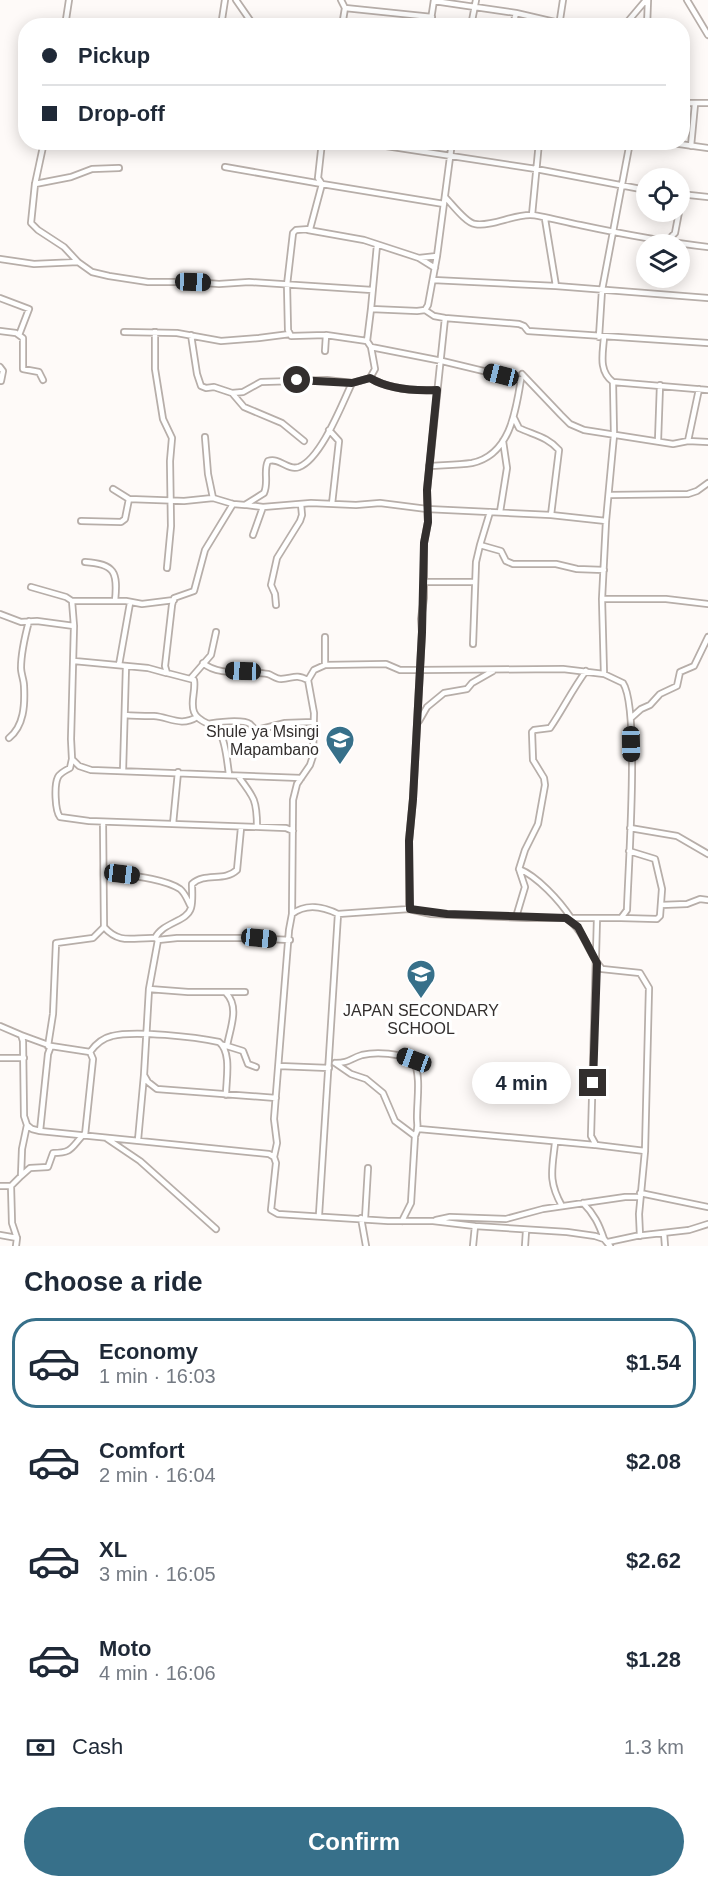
<!DOCTYPE html>
<meta charset="utf-8">
<style>
:root{--surface:#fff;--page:#f2f2f3;--text:#1f2937;--muted:#747a83;--line:#e0e1e3;--accent:#37708a}
body{margin:0;font-family:Arial,sans-serif;background:var(--page);color:var(--text);height:100vh;display:flex;flex-direction:column;font-size:22px;white-space:nowrap}
*{box-sizing:border-box;margin:0}
p{font-size:20px;color:var(--muted)}
.icon{flex:none;width:33px;height:33px;fill:none;stroke:currentColor;stroke-width:2;stroke-linecap:round;stroke-linejoin:round}
.map{position:relative;height:1246px;overflow:hidden}
.sheet{display:flex;flex-direction:column;background:var(--surface);flex:1}
.sheet>*{flex:none}
.top-card{position:absolute;left:18px;top:18px;width:672px;height:132px;border-radius:24px;box-shadow:0 3px 15px #0003;display:grid;align-content:center;height:132px;padding:0 24px;background:var(--surface)}
.controls{position:absolute;left:636px;top:168px;display:grid;gap:12px}
.controls a{display:grid;place-items:center;width:54px;height:54px;border-radius:50%;background:var(--surface);box-shadow:0 3px 15px #0003;font-size:30px}
.end{position:absolute;width:27px;height:27px;margin:-14px;border:8px solid #332f2e;background:#fff;box-shadow:0 0 0 3px #fff}
.from{border-radius:50%}
.bubble{position:absolute;height:42px;border-radius:21px;background:var(--surface);box-shadow:0 3px 15px #0003;font-size:20px;font-weight:600;line-height:42px;text-align:center}
.car{position:absolute;width:18px;height:36px;margin:-18px -9px;border-radius:8px;box-shadow:0 0 4px 2px #0007;background:linear-gradient(#222 24%,#8ab4d8 0 40%,#222 0 76%,#8ab4d8 0 86%,#222 0)}
.top-card b{display:flex;align-items:center;gap:21px;height:57px;font-size:22px}
.top-card b+b{border-top:2px solid var(--line)}
.top-card i{width:15px;height:15px;background:var(--text)}
ul{padding:0;list-style:none}
li{display:flex;align-items:center;gap:18px;height:90px;margin:0 12px 9px;padding:0 12px;border:3px solid transparent;border-radius:24px}
li div{flex:1}
li b{display:block;font-size:22px}
li em{font-style:normal;font-weight:600}
li.selected{border-color:var(--accent)}
li>.icon{width:54px;height:54px;stroke-width:1.5}
h2{padding:0 24px;font-size:27px;line-height:72px}
.pay{display:flex;align-items:center;gap:15px;height:66px;padding:0 24px;font-size:22px}
.pay p{margin-inline-start:auto}
.primary-button{display:flex;gap:12px;margin-top:auto;padding:12px 24px}
.primary-button a{flex:1;height:69px;border-radius:36px;background:var(--accent);color:#fff;font-size:24px;font-weight:600;line-height:69px;text-align:center}
.map>svg:first-child{display:block}
</style>
<div class="map">
<svg width="708" height="1246" viewBox="0 0 708 1246">
<rect width="100%" height="100%" fill="#fefaf8"/>
<g fill="none" stroke-linecap="round" stroke-linejoin="round">
<g stroke="#b7aea9" stroke-width="8">
<path id="street" d="M 236,0 L 254,26
M 341,0 L 345,8 L 342,26
M 687,0 L 708,35
M 434,1 L 516,13 L 559,23
M 345,8 L 432,17
M 65,26 L 69,0
M 221,26 L 225,0
M 430,26 L 434,0
M 471,26 L 476,0
M 513,26 L 516,13
M 559,26 L 563,0
M 624,26 L 646,0
M 647,26 L 648,0
M 682,103 L 708,103
M 44,142 L 35,184 L 31,223 L 38,230 L 64,247 L 78,262 L 92,272 L 109,276 L 148,282 L 193,282 L 219,284 L 249,282 L 372,290
M 322,142 L 318,178 L 322,184 L 444,204
M 360,142 L 536,169 L 646,190
M 665,142 L 708,148
M 691,146 L 695,104
M 225,167 L 322,184 L 310,229 L 296,230 L 293,233 L 287,285 L 288,330 L 291,336 L 326,335 L 367,341
M 35,184 L 71,177 L 92,169 L 119,168
M 680,194 L 708,197
M 445,197 C 452,204 466,223 475,224 C 491,227 512,215 530,215 C 541,215 567,223 580,225 C 622,234 665,242 708,247
M 680,209 L 682,194
M 532,215 L 539,142
M 545,219 L 556,286
M 308,230 L 364,240 L 419,258 L 437,256
M 666,242 L 675,233 L 679,212
M 419,258 L 435,268
M 0,259 L 34,264 L 78,262
M 433,280 L 556,286 L 708,298
M 0,298 L 29,309 L 19,335
M 371,309 L 377,245
M 425,310 L 434,316 L 445,318 L 519,324 L 524,326 L 528,331 L 708,343
M 0,331 L 16,333 L 23,338 L 23,369 L 39,372 L 43,380
M 124,332 L 177,333 L 221,341 L 259,338 L 290,334
M 155,332 L 155,369 L 163,419 L 172,438 L 170,461 L 171,526 L 167,568
M 191,335 L 197,374 L 201,386 L 206,388 L 214,387 L 232,393 L 244,407 L 282,423 L 304,441
M 599,337 L 602,290 L 630,142
M 604,337 C 603,353 598,371 613,382 L 708,390
M 371,347 L 442,361 L 521,380
M 325,351 L 326,335
M 0,367 L 3,371 L 1,381
M 522,374 L 561,415 L 570,424 L 584,430 L 673,444 L 688,441 L 699,389
M 370,378 C 390,390 415,391 437,390
M 232,393 L 243,392 L 261,382 L 327,380 L 352,383
M 514,418 L 519,428 C 534,435 548,437 559,450 L 551,515
M 329,430 L 339,441 L 332,504
M 205,437 L 208,474 L 213,498
M 658,441 L 660,385
M 688,441 L 708,442
M 429,466 C 443,465 458,465 472,463 C 510,455 516,411 521,379
M 113,489 L 129,499 L 184,501 L 213,498 L 233,504 L 245,505 L 264,493 C 269,482 263,471 268,461 C 280,457 287,471 299,467 C 321,459 342,404 352,383 L 370,378 L 375,369 L 371,347 L 367,341 L 371,309 L 417,311 L 425,310 L 428,305 L 437,256 L 452,142
M 610,495 L 688,494 L 697,491 L 708,483
M 247,505 L 263,507 L 311,503 L 356,505 L 380,503 L 427,509 L 551,515 L 606,521
M 500,512 L 507,468 L 503,441
M 81,521 L 121,522 L 125,519 L 129,499
M 253,535 L 263,507
M 480,545 L 501,551 L 506,561 L 513,564 L 556,564 L 577,569 L 604,570
M 85,562 C 115,564 118,572 115,601
M 424,582 L 474,582
M 31,587 L 66,597 L 72,601 L 126,601 L 142,604 L 174,600
M 602,599 L 666,599 L 708,604
M 72,601 L 74,626 L 71,739 L 72,759 L 79,766 L 91,770 L 301,778
M 276,605 L 275,594 L 271,585 L 277,558 L 300,521 L 302,515 L 301,504
M 0,614 L 21,622 L 37,621 L 74,626
M 473,644 L 476,562 L 480,545 L 490,512
M 74,661 L 148,668 L 166,673
M 203,663 C 219,677 248,670 268,674 C 272,675 276,679 281,679 C 294,678 295,674 308,680
M 119,665 L 130,603
M 325,665 L 325,637
M 604,674 L 602,599 L 606,521 L 614,435 L 613,382
M 191,678 L 211,655 L 216,632
M 125,715 C 135,716 144,716 154,716 C 169,717 181,727 197,717
M 631,718 L 641,709 L 650,705 L 660,694 L 677,686 L 680,672 L 694,666 L 708,637
M 419,721 L 427,707 L 444,693 L 467,689 L 472,683 L 493,671
M 208,724 C 216,722 243,719 250,724 C 252,726 254,729 257,730 L 285,723 L 313,722
M 9,738 C 24,726 25,705 24,686 C 24,680 21,674 21,668 C 21,652 25,636 29,621
M 72,759 L 70,768 C 66,770 60,773 58,777 C 54,785 55,811 60,817 L 89,821 L 286,828 L 293,831
M 123,771 L 126,666
M 229,774 C 227,762 226,743 220,733 C 214,723 198,723 194,712 C 190,702 196,691 194,680 L 167,673 L 165,666 L 172,605 L 174,598 L 194,591 L 205,550 L 233,504
M 238,776 C 254,797 257,800 257,827
M 173,824 L 178,772
M 241,828 L 237,870 C 224,882 205,872 192,884 C 192,892 193,901 191,908 C 187,922 163,922 155,938 L 158,940 L 149,989 L 144,1075 L 148,1082 L 157,1089 L 276,1098
M 630,828 L 677,836 L 708,854
M 519,869 C 537,876 560,901 571,918
M 105,872 C 125,875 164,878 180,889 C 185,893 187,899 190,905
M 661,905 L 687,904 L 700,899 L 708,900
M 409,909 L 409,841 L 413,799 L 422,632 L 421,619 L 424,598 L 424,543 L 428,522 L 427,490 L 445,318
M 292,914 L 293,800 L 297,784 L 310,765 L 313,756 L 314,713 L 308,680 L 314,670 L 325,665 L 386,664 L 400,670 L 420,670 L 563,669 L 604,674 L 623,683 C 640,708 628,871 627,910 L 621,918 L 527,918 L 431,914 L 409,909 L 338,914
M 516,917 L 525,887 L 519,869 L 525,850 L 538,824 L 545,785 L 544,778 L 533,760 L 532,732 L 534,730 L 550,728 C 563,709 572,690 586,671
M 597,918 L 591,1136 L 596,1145 L 645,1151
M 621,918 L 657,919 L 660,916 L 662,889 L 655,859 L 629,851
M 567,919 C 585,931 588,953 602,969 L 640,973 L 649,988 L 645,1151 L 639,1214 L 640,1236
M 104,927 C 120,945 133,937 155,938
M 158,940 L 177,938 L 247,938 L 290,940
M 149,989 L 188,992 L 245,992
M 0,1026 L 21,1035 L 23,1041 L 24,1116 L 27,1125 L 32,1129 L 40,1131 L 269,1154 L 274,1157 L 276,1163 L 271,1210 L 278,1214 L 388,1221 L 433,1221 L 475,1226 L 567,1232 L 595,1236 L 604,1239 L 610,1246
M 21,1035 L 51,1046 L 90,1052 L 93,1059 L 85,1135
M 223,1045 L 227,1046 C 230,1028 240,1007 226,993
M 48,1046 L 53,1014 L 56,943 L 93,938 L 104,927 L 103,822
M 227,1046 L 243,1051 L 248,1064 L 256,1067
M 90,1052 C 95,1045 103,1038 112,1036 C 134,1030 196,1037 219,1042 C 232,1052 226,1080 226,1095
M 0,1058 L 24,1058
M 335,1063 C 350,1063 349,1059 362,1055 C 378,1051 399,1054 414,1060 C 421,1079 417,1098 417,1118 C 417,1125 419,1129 415,1136 L 411,1203 L 402,1221
M 335,1063 L 351,1074 L 366,1079 L 383,1093 L 395,1121 L 415,1136
M 279,1066 L 329,1068
M 419,1129 L 595,1145
M 40,1131 L 48,1054 L 51,1046
M 106,1138 L 140,1161 L 216,1229
M 138,1140 L 144,1075
M 555,1143 C 552,1170 548,1181 562,1206
M 274,1157 L 277,1143 L 274,1119 L 289,930 L 292,914 C 306,903 324,907 338,914 L 319,1215
M 21,1176 L 30,1168 L 48,1167 L 53,1153 C 72,1153 71,1148 83,1135
M 0,1186 L 11,1186 L 21,1176 L 22,1149 L 27,1125
M 11,1186 L 12,1223 L 17,1238 L 16,1246
M 640,1193 L 708,1207
M 583,1203 C 594,1214 599,1224 604,1239
M 361,1218 L 366,1246
M 365,1219 L 368,1168
M 436,1220 L 450,1217 L 506,1219 L 543,1209 L 625,1197 L 640,1197
M 664,1233 L 665,1246
M 0,1235 L 17,1238
M 608,1242 L 636,1236 L 689,1230 L 708,1224
M 473,1246 L 475,1226
M 525,1246 L 526,1231"/>
</g>
<use href="#street" stroke="#fff" stroke-width="4.5"/>
</g>
<g fill="none" stroke-linecap="round" stroke-linejoin="round">
<path stroke="#332f2e" stroke-width="8" d="M 297,380 L 352,383 L 370,378 C 390,390 415,391 437,390 L 427,490 L 428,522 L 424,543 L 422,632 L 413,799 L 409,841 L 410,909 L 447,914 L 566,918 L 578,927 L 597,963 L 593,1083"/>
</g>
<defs>
<g id="school-pin" transform="scale(1.5)"><path d="M0 17L-7.5 6A9.5 9.5 0 1 1 7.5 6Z" fill="#37708a" stroke="#fff"/><path d="M0-5L7-2L0 1L-7-2ZM-4 1L0 2.5L4 1V4Q0 6-4 4Z" fill="#fff"/></g>
</defs>
<g fill-rule="evenodd">
<use href="#school-pin" x="340" y="740"/>
<use href="#school-pin" x="421" y="974"/>
</g>
<g text-anchor="middle" dominant-baseline="central" stroke-width="6" stroke-linejoin="round" paint-order="stroke">
<g font-size="16" fill="#332f2e" stroke="#fff" text-anchor="end">
<text x="319" y="731">Shule ya Msingi<tspan x="319" dy="18">Mapambano</tspan></text>
<text x="421" y="1010" text-anchor="middle">JAPAN SECONDARY<tspan x="421" dy="18">SCHOOL</tspan></text>
</g>
</g>
</svg>
<div class="controls">
<a><svg class="icon" aria-label="locate" viewBox="0 0 24 24"><circle cx="12" cy="12" r="6"/><path d="M12 2v4M12 18v4M2 12h4M18 12h4"/></svg></a>
<a><svg class="icon" aria-label="layers" viewBox="0 0 24 24"><path d="M12 4l9 5-9 5-9-5zM3 14l9 5 9-5"/></svg></a>
</div>
<i class="end from" style="left:297px;top:380px"></i>
<i class="end" style="left:593px;top:1083px"></i>
<div class="bubble" style="left:472px;top:1062px;width:99px">4 min</div>
<i class="car" style="left:193px;top:282px;rotate:92deg"></i>
<i class="car" style="left:501px;top:375px;rotate:284deg"></i>
<i class="car" style="left:243px;top:671px;rotate:272deg"></i>
<i class="car" style="left:631px;top:744px;rotate:179deg"></i>
<i class="car" style="left:122px;top:874px;rotate:97deg"></i>
<i class="car" style="left:259px;top:938px;rotate:96deg"></i>
<i class="car" style="left:414px;top:1060px;rotate:290deg"></i>
<div class="top-card">
<b><i class="from"></i>Pickup</b>
<b><i></i>Drop-off</b>
</div>
</div>
<section class="sheet">
<h2>Choose a ride</h2>
<ul>
<li class="selected"><svg class="icon" aria-label="car" viewBox="0 0 24 24"><path d="M5 17H2v-5l4-1 3-4h7l3 4 3 1v5h-3M9 17h6M6 11h13"/><circle cx="7" cy="17" r="2"/><circle cx="17" cy="17" r="2"/></svg><div><b>Economy</b><p>1 min · 16:03</p></div><em>$1.54</em></li>
<li><svg class="icon" aria-label="car" viewBox="0 0 24 24"><path d="M5 17H2v-5l4-1 3-4h7l3 4 3 1v5h-3M9 17h6M6 11h13"/><circle cx="7" cy="17" r="2"/><circle cx="17" cy="17" r="2"/></svg><div><b>Comfort</b><p>2 min · 16:04</p></div><em>$2.08</em></li>
<li><svg class="icon" aria-label="car" viewBox="0 0 24 24"><path d="M5 17H2v-5l4-1 3-4h7l3 4 3 1v5h-3M9 17h6M6 11h13"/><circle cx="7" cy="17" r="2"/><circle cx="17" cy="17" r="2"/></svg><div><b>XL</b><p>3 min · 16:05</p></div><em>$2.62</em></li>
<li><svg class="icon" aria-label="car" viewBox="0 0 24 24"><path d="M5 17H2v-5l4-1 3-4h7l3 4 3 1v5h-3M9 17h6M6 11h13"/><circle cx="7" cy="17" r="2"/><circle cx="17" cy="17" r="2"/></svg><div><b>Moto</b><p>4 min · 16:06</p></div><em>$1.28</em></li>
</ul>
<div class="pay"><svg class="icon" aria-label="cash" viewBox="0 0 24 24"><path d="M3 7h18v10H3z"/><circle cx="12" cy="12" r="2"/></svg>Cash<p>1.3 km</p></div>
<div class="primary-button"><a>Confirm</a></div>
</section>
